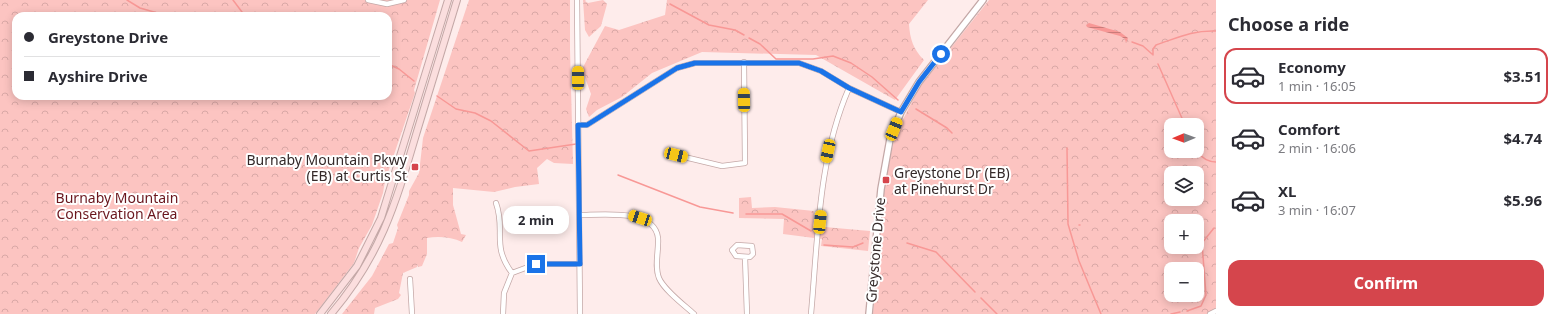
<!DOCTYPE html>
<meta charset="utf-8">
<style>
:root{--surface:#fff;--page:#f7f7f7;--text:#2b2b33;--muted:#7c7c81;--line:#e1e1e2;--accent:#d5454c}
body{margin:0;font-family:"Noto Sans",sans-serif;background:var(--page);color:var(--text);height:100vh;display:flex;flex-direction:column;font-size:15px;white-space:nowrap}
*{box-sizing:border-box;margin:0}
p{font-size:13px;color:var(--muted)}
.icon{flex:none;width:22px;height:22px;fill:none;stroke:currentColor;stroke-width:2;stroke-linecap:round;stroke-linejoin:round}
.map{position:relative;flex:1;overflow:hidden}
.side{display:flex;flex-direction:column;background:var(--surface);width:340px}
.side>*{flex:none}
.top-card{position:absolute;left:12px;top:12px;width:380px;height:88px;border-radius:12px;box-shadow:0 2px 10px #0003;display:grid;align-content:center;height:88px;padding:0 12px;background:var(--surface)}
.needle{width:26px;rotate:269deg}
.buttons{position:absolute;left:1164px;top:118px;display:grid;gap:8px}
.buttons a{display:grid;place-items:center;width:40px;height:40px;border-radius:8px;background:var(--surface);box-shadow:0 2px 10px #0003;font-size:20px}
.end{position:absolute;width:18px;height:18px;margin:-9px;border:5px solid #1a73e8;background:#fff;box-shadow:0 0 0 2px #fff}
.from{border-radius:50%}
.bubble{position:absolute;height:28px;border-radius:12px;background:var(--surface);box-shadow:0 2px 10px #0003;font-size:13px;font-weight:700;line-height:28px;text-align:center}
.car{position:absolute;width:12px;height:24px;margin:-12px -6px;border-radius:5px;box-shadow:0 0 3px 1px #0007;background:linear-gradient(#f5c518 24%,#345 0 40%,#f5c518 0 76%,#345 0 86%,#f5c518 0)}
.top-card b{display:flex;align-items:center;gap:14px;height:38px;font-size:15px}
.top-card b+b{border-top:1px solid var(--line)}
.top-card i{width:10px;height:10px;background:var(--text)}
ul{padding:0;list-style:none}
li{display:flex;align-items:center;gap:12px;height:56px;margin:0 8px 6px;padding:0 4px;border:2px solid transparent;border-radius:12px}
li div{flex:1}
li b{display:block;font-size:15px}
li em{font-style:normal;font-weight:700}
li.on{border-color:var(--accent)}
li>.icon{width:36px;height:36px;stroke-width:1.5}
h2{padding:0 12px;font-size:18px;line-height:48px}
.primary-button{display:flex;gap:8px;margin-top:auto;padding:8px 12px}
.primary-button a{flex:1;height:46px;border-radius:12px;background:var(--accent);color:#fff;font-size:16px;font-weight:700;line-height:46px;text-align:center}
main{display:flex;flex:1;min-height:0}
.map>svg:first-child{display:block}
</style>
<main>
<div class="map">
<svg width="1216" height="314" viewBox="0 0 1216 314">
<defs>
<pattern id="forest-crowns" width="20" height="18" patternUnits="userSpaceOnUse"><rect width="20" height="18" fill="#fcc4c1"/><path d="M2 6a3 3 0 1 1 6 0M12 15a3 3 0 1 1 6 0" fill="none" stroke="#d9a8a6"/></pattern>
<pattern id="water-rules" width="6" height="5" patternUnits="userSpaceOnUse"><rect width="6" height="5" fill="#f89896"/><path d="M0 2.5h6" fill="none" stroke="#ca7c7a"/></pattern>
</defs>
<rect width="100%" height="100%" fill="#feeceb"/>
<path fill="url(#forest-crowns)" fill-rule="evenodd" d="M 0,0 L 440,0 L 414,90 L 415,93 L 385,181 L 383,193 L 372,225 L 359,248 L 354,263 L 315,314 L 0,314 ZM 16,16 L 388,16 L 388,96 L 16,96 Z
M 469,0 L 570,0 L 570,49 L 573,164 L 554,163 L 547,159 L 537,168 L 539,184 L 515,187 L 494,192 L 453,188 L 453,205 L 461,234 L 466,235 L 462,242 C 452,237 438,236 427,238 L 427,254 L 422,266 L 418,267 L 417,264 L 417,267 L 403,273 L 399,293 L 401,295 L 398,299 L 375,308 L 374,314 L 342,314 L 372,276 L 389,244 L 393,243 L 398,228 L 397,225 L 409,195 L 409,191 L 419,173 L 423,138 Z
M 583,0 L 586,0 L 585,1 L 588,3 L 603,0 L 607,4 L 601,26 L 589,37 L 585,30 Z
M 667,0 L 928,0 L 909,24 C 910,39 913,49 924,60 L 895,100 L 816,55 L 702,52 L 652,73 L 622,97 L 597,110 L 589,117 L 586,109 L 591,94 L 582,69 L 605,26 L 619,30 L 665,15 Z
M 989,0 L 1216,0 L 1216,314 L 873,314 L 885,177 L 896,133 L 919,88 ZM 1171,125 L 1197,125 L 1197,151 L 1171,151 ZM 1171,173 L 1197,173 L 1197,199 L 1171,199 ZM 1171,221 L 1197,221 L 1197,247 L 1171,247 ZM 1171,269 L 1197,269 L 1197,295 L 1171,295 Z
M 751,197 L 752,208 L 775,207 L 814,211 L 813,226 L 870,231 L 868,251 L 821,246 L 822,239 L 783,234 L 784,219 L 739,218 L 739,198 Z"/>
<path fill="url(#water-rules)" d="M 1089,23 L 1120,32 L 1128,38 L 1126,43 L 1125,39 L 1120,36 L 1087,27 L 1086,25 Z"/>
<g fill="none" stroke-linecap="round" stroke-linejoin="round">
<path stroke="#f89896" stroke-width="1.5" d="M 127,0 L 140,8 L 168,16
M 233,0 L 245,16
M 670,4 L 709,25 L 735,30 L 744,35
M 749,38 L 760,44 L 776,59 L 813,59 L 833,56 L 851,63 L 872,77 L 898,100
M 1132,42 L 1143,46 L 1152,54
M 1153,55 L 1153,49 L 1156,45 C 1177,38 1192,30 1216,31
M 388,64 L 399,69 L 414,81
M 1158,64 L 1185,125
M 437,96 L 456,109 L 475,113 L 491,121 L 529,151 L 576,144
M 916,109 L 947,128 L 952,133
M 1067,148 L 1068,224 L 1079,261 L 1101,314
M 1196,151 C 1201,157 1207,162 1216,162
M 618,175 L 700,207 L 733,213
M 746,214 L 782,214 L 811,231
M 1079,225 L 1080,225
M 907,243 L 936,252 L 975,292
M 824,245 L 853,247 L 863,243
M 981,298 L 997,314
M 1187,311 L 1201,306 L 1206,295 L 1202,243 L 1214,228
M 1171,314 L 1180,312"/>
<g stroke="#c4a8a7" stroke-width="6">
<path id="minor" d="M 368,0 L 387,4 L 404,0
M 577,0 L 580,314
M 578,125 L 587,125 L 677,68 L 695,63 L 799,63 L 821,71 L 849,88 L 901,112
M 676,155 L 722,166 L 745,163 L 744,62
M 496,203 C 506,231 491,245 512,273
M 579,215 C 601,215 655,208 658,238 C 659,251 654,266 659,278 C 664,290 684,305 694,314
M 737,245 L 752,246 L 753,254 L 750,257 L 736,256 L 732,250 Z
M 745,257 L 747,314
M 410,279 L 412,314
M 503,314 L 504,293 L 512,273 L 536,264 L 580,264
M 811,314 C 818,238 818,159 849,88
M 1210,314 L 1216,311"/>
</g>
<g stroke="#c4a8a7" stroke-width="8">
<path id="tertiary" d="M 869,314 L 881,189 L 890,139 L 901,112 L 919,82 L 983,0"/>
</g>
<g stroke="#c4a8a7" stroke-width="8">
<path id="secondary" d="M 320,314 L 357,266 L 381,218 L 448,0
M 331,314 C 382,254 396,202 418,128 C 431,86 444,43 457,0"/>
</g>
<use href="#minor" stroke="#fff" stroke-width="4.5"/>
<use href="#tertiary" stroke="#fff" stroke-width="5.5"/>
<use href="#secondary" stroke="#fbdede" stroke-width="6"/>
</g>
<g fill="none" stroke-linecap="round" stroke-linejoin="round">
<path stroke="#1a73e8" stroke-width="5" d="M 536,264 L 580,264 L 578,125 L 587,125 L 677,68 L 695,63 L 799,63 L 821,71 L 849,88 L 901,112 L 919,82 L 941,54"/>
</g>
<g fill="#d5454c" stroke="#fff" stroke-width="1.5">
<rect x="411" y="163" width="8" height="8" rx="2"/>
<rect x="882" y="176" width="8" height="8" rx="2"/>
</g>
<g text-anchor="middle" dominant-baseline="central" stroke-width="4" stroke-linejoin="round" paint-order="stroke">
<g font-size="14" fill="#342929" stroke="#fff" text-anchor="end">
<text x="407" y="159">Burnaby Mountain Pkwy<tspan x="407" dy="16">(EB) at Curtis St</tspan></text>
<text x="894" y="172" text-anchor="start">Greystone Dr (EB)<tspan x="894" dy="16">at Pinehurst Dr</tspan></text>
</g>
<g font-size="14" fill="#6a161d" stroke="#fff">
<text x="117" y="197">Burnaby Mountain<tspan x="117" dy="16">Conservation Area</tspan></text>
</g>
<g font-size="14" fill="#342929" stroke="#fff">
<text transform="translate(875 250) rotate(-85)">Greystone Drive</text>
</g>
</g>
</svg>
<div class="buttons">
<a><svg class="needle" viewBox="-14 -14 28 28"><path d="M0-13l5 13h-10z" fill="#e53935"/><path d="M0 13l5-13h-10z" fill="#7c7c81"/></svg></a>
<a><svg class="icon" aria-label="layers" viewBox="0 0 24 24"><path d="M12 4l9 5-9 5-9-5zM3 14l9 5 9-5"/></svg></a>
<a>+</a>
<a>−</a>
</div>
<i class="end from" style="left:941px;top:54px"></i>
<i class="end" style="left:536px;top:264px"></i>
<div class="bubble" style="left:503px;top:206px;width:66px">2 min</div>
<i class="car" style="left:578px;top:78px;rotate:0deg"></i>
<i class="car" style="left:744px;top:100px;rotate:359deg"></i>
<i class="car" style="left:894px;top:129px;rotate:22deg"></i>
<i class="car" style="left:828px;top:151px;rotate:192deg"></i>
<i class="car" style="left:676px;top:155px;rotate:104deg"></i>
<i class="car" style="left:640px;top:218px;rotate:288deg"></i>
<i class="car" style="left:820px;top:222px;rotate:6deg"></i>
<div class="top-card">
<b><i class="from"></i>Greystone Drive</b>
<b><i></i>Ayshire Drive</b>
</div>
</div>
<section class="side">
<h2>Choose a ride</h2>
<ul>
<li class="on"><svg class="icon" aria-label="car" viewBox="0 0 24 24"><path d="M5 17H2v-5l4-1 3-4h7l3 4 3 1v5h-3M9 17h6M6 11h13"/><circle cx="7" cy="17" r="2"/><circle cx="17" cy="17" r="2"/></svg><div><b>Economy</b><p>1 min · 16:05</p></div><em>$3.51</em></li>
<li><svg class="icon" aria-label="car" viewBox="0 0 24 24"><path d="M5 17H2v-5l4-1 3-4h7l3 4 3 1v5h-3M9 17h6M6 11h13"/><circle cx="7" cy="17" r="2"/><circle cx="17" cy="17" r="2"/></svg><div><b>Comfort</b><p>2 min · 16:06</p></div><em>$4.74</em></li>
<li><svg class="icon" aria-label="car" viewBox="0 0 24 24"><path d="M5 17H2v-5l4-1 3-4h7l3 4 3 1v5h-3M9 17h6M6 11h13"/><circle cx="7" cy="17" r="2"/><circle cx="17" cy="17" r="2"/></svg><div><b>XL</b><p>3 min · 16:07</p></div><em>$5.96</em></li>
</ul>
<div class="primary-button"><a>Confirm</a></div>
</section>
</main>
